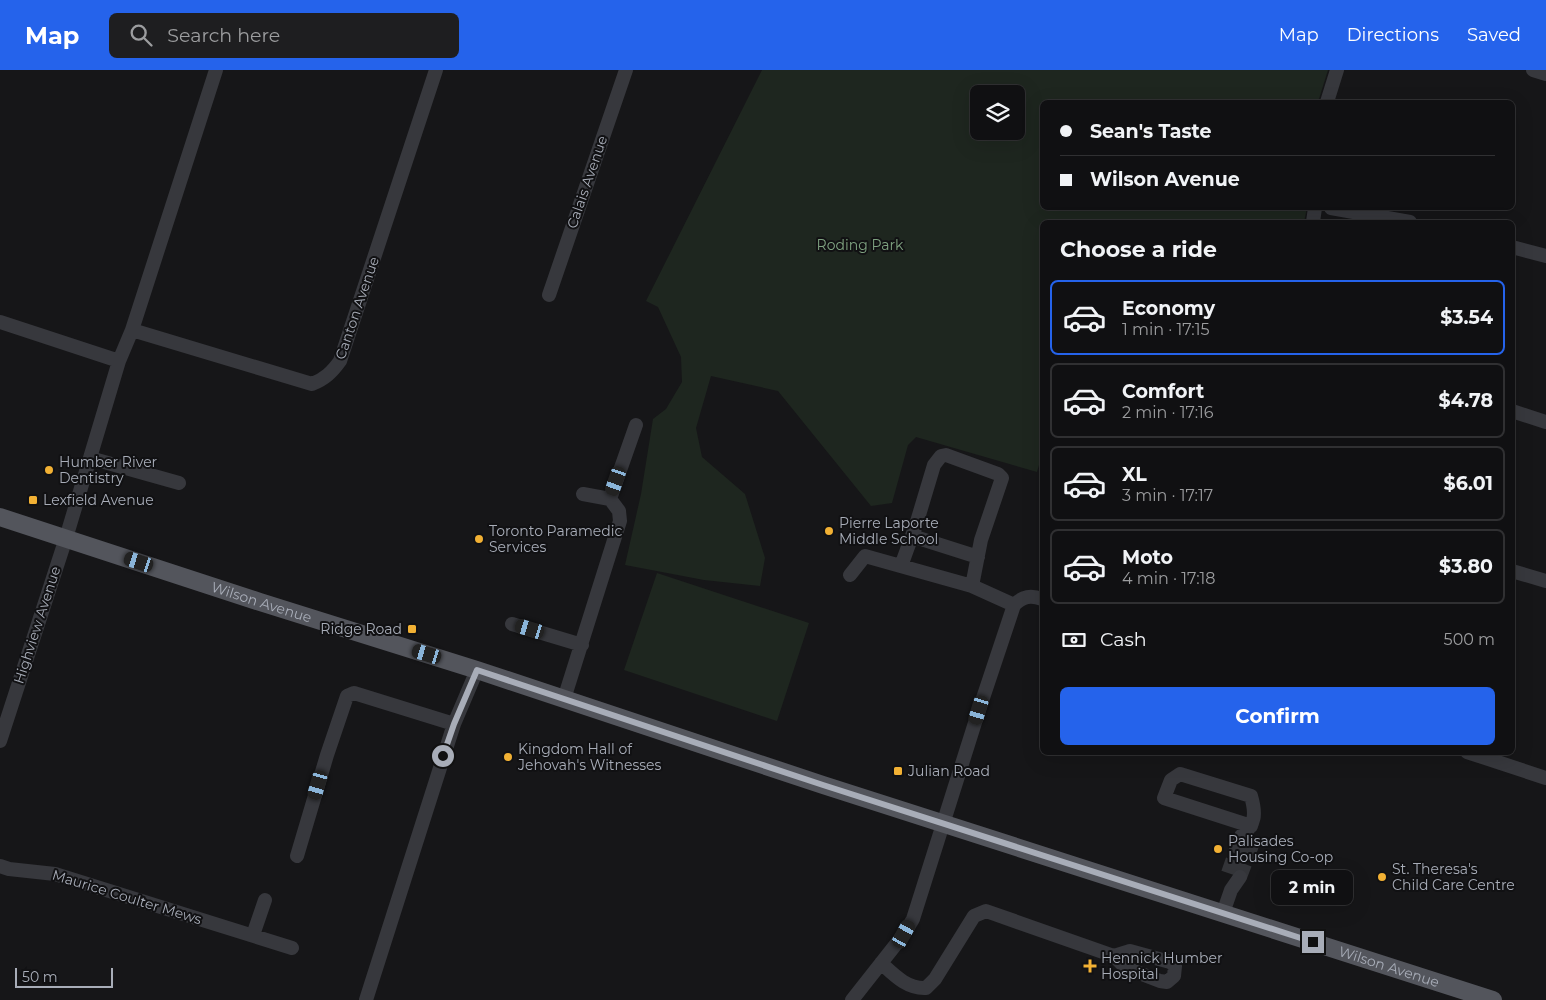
<!DOCTYPE html>
<meta charset="utf-8">
<style>
:root{--surface:#101012;--page:#1e1e20;--text:#f1f3f6;--muted:#9c9d9f;--line:#303032;--accent:#2563eb}
body{margin:0;font-family:Montserrat,sans-serif;background:var(--page);color:var(--text);height:100vh;display:flex;flex-direction:column;font-size:19px;white-space:nowrap}
*{box-sizing:border-box;margin:0}
p{font-size:16px;color:var(--muted)}
.icon{flex:none;width:28px;height:28px;fill:none;stroke:currentColor;stroke-width:2;stroke-linecap:round;stroke-linejoin:round}
.map{position:relative;flex:1;overflow:hidden}
.side{position:absolute;left:1040px;top:150px;width:475px;height:535px;display:flex;flex-direction:column;background:var(--surface);border-radius:8px;box-shadow:0 5px 20px #0002,0 0 0 1px var(--line)}
.side>*{flex:none}
.top-card{position:absolute;left:1040px;top:30px;width:475px;height:110px;border-radius:8px;box-shadow:0 5px 20px #0002,0 0 0 1px var(--line);display:grid;align-content:center;height:110px;padding:0 20px;background:var(--surface)}
.buttons{position:absolute;left:970px;top:15px;display:grid;gap:10px}
.buttons a{display:grid;place-items:center;width:55px;height:55px;border-radius:8px;background:var(--surface);box-shadow:0 5px 20px #0002,0 0 0 1px var(--line);font-size:25px}
.scale{position:absolute;left:15px;bottom:12px;width:98px;box-sizing:border-box;padding-left:5px;border:2px solid #a8adb8;border-top:0;font-size:14px;line-height:18px;white-space:nowrap;color:#a8adb8;-webkit-text-stroke:4px #111113;paint-order:stroke}
.end{position:absolute;width:22px;height:22px;margin:-11px;border:6px solid #a8adb8;background:#111;box-shadow:0 0 0 2px #111}
.from{border-radius:50%}
.bubble{position:absolute;height:35px;border-radius:8px;background:var(--surface);box-shadow:0 5px 20px #0002,0 0 0 1px var(--line);font-size:16px;font-weight:700;line-height:35px;text-align:center}
.car{position:absolute;width:15px;height:30px;margin:-15px -8px;border-radius:6px;box-shadow:0 0 4px 1px #0007;background:linear-gradient(#222 24%,#8ab4d8 0 40%,#222 0 76%,#8ab4d8 0 86%,#222 0)}
.top-card b{display:flex;align-items:center;gap:18px;height:48px;font-size:19px}
.top-card b+b{border-top:1px solid var(--line)}
.top-card i{width:12px;height:12px;background:var(--text)}
ul{padding:0;list-style:none}
li{display:flex;align-items:center;gap:15px;height:75px;margin:0 10px 8px;padding:0 10px;border:2px solid var(--line);border-radius:8px}
li div{flex:1}
li b{display:block;font-size:19px}
li em{font-style:normal;font-weight:700}
li.on{border-color:var(--accent)}
li>.icon{width:45px;height:45px;stroke-width:1.5}
h2{padding:0 20px;font-size:22px;line-height:60px}
.pay{display:flex;align-items:center;gap:12px;height:55px;padding:0 20px;font-size:19px}
.pay p{margin-inline-start:auto}
.primary-button{display:flex;gap:10px;margin-top:auto;padding:10px 20px}
.primary-button a{flex:1;height:58px;border-radius:8px;background:var(--accent);color:#fff;font-size:20px;font-weight:700;line-height:58px;text-align:center}
header{display:flex;align-items:center;gap:30px;box-sizing:border-box;height:70px;padding:0 25px;background:var(--accent);color:#fff}
header strong{font-size:24px}
nav{display:flex;gap:28px;margin-inline-start:auto;font-size:18px}
.search{width:350px;height:45px;background:var(--page);display:flex;align-items:center;gap:12px;box-sizing:border-box;padding:0 18px;border-radius:8px;color:var(--muted);font-size:19px}
.map>svg:first-child{display:block}
</style>
<header>
<strong>Map</strong>
<div class="search"><svg class="icon" aria-label="search" viewBox="0 0 24 24"><circle cx="10" cy="10" r="6"/><path d="M15 15l6 6"/></svg>Search here</div>
<nav><a>Map</a><a>Directions</a><a>Saved</a></nav>
</header>
<div class="map">
<svg width="1546" height="930" viewBox="0 0 1546 930">
<rect width="100%" height="100%" fill="#161618"/>
<path fill="#1e261f" fill-rule="evenodd" d="M 762,0 L 1328,0 L 1318,32 L 1042,32 L 1042,138 L 1307,138 L 1304,152 L 1042,152 L 1042,384 L 1037,402 L 916,367 L 908,375 L 892,433 L 871,436 L 778,321 L 711,306 L 696,358 L 702,387 L 745,424 L 765,488 L 760,516 L 704,510 L 625,495 L 641,424 L 653,349 L 666,339 L 682,312 L 681,287 L 658,237 L 646,231 ZM 979,24 L 1016,24 L 1016,61 L 979,61 Z
M 657,503 L 809,553 L 777,651 L 624,600 Z"/>
<g fill="none" stroke-linecap="round" stroke-linejoin="round">
<path stroke="#333438" stroke-width="14" stroke-dasharray="14 7" stroke-linecap="butt" d="M 1228,803 L 1241,766
M 1240,807 L 1254,770"/>
<path stroke="#37383d" stroke-width="14" d="M 1533,0 L 1546,4
M 1327,32 L 1337,0
M 1331,138 L 1410,152
M 1313,152 L 1315,138
M 1512,177 L 1546,186
M 549,225 L 626,0
M 0,252 L 119,291
M 132,260 L 312,314 C 325,309 332,302 340,291 L 436,0
M 1512,341 L 1546,352
M 90,388 L 179,413
M 583,424 L 610,429
M 912,466 L 978,487
M 901,496 L 916,455 L 934,395 L 941,386 L 946,385 L 998,404 L 1002,408 L 981,470 L 972,516
M 1512,501 L 1546,511
M 850,505 L 865,486 L 972,516 L 1014,535
M 512,554 L 582,575
M 564,629 L 620,451 L 619,441 L 610,429 L 636,355
M 0,671 L 66,468 L 119,291 L 132,260 L 216,0
M 1467,682 L 1546,708
M 1241,766 C 1256,755 1256,743 1251,726 L 1180,704 L 1171,710 L 1164,728 L 1251,756
M 297,786 L 327,685 L 347,626 L 354,623 L 454,654
M 0,796 L 9,799 L 55,804 L 292,878
M 1223,843 L 1231,820 L 1240,807
M 253,865 L 265,830
M 881,893 C 894,905 907,919 926,918 L 935,909 L 974,846 L 986,841 L 1114,886 L 1126,898 L 1160,911 L 1167,912 L 1174,906 L 1175,896 L 1170,892 L 1130,881 L 1114,886
M 366,930 L 454,654 L 477,600
M 852,930 L 904,864 L 913,849 L 979,640 L 1014,535 C 1023,526 1031,525 1042,529"/>
<path stroke="#53555c" stroke-width="18" id="s1" d="M 0,447 L 260,532 L 477,600 L 823,715 L 1493,930"/>
</g>
<g fill="none" stroke-linecap="round" stroke-linejoin="round">
<path stroke="#a8adb8" stroke-width="6" d="M 443,686 L 454,654 L 477,600 L 823,715 L 1313,872"/>
</g>
<g fill="#f2b134" stroke="#111113" stroke-width="2">
<circle cx="49" cy="400" r="5"/>
<rect x="28" y="425" width="10" height="10" rx="2.5"/>
<circle cx="829" cy="461" r="5"/>
<circle cx="479" cy="469" r="5"/>
<rect x="407" y="554" width="10" height="10" rx="2.5"/>
<circle cx="508" cy="687" r="5"/>
<rect x="893" y="696" width="10" height="10" rx="2.5"/>
<circle cx="1218" cy="779" r="5"/>
<circle cx="1382" cy="807" r="5"/>
<path d="M1087.5 888.5h5v5h5v5h-5v5h-5v-5h-5v-5h5z"/>
</g>
<g text-anchor="middle" dominant-baseline="central" stroke-width="4" stroke-linejoin="round" paint-order="stroke">
<g font-size="14" fill="#a8adb8" stroke="#111113">
<text transform="translate(587 112) rotate(-71)">Calais Avenue</text>
<text transform="translate(357 238) rotate(-71)">Canton Avenue</text>
<text stroke="none"><textPath href="#s1" startOffset="275">Wilson Avenue</textPath></text>
<text transform="translate(37 555) rotate(-72)">Highview Avenue</text>
<text transform="translate(127 827) rotate(17)">Maurice Coulter Mews</text>
<text stroke="none"><textPath href="#s1" startOffset="1460">Wilson Avenue</textPath></text>
</g>
<g font-size="14" fill="#7fa381" stroke="#111113">
<text x="860" y="175">Roding Park</text>
</g>
<g font-size="14" fill="#a8adb8" stroke="#111113" text-anchor="start">
<text x="59" y="392">Humber River<tspan x="59" dy="16">Dentistry</tspan></text>
<text x="43" y="430">Lexfield Avenue</text>
<text x="839" y="453">Pierre Laporte<tspan x="839" dy="16">Middle School</tspan></text>
<text x="489" y="461">Toronto Paramedic<tspan x="489" dy="16">Services</tspan></text>
<text x="402" y="559" text-anchor="end">Ridge Road</text>
<text x="518" y="679">Kingdom Hall of<tspan x="518" dy="16">Jehovah's Witnesses</tspan></text>
<text x="908" y="701">Julian Road</text>
<text x="1228" y="771">Palisades<tspan x="1228" dy="16">Housing Co-op</tspan></text>
<text x="1392" y="799">St. Theresa's<tspan x="1392" dy="16">Child Care Centre</tspan></text>
<text x="1101" y="888">Hennick Humber<tspan x="1101" dy="16">Hospital</tspan></text>
</g>
</g>
</svg>
<div class="buttons">
<a><svg class="icon" aria-label="layers" viewBox="0 0 24 24"><path d="M12 4l9 5-9 5-9-5zM3 14l9 5 9-5"/></svg></a>
</div>
<div class="scale">50 m</div>
<i class="end from" style="left:443px;top:686px"></i>
<i class="end" style="left:1313px;top:872px"></i>
<div class="bubble" style="left:1271px;top:800px;width:82px">2 min</div>
<i class="car" style="left:616px;top:411px;rotate:199deg"></i>
<i class="car" style="left:139px;top:492px;rotate:288deg"></i>
<i class="car" style="left:530px;top:559px;rotate:287deg"></i>
<i class="car" style="left:427px;top:584px;rotate:287deg"></i>
<i class="car" style="left:979px;top:640px;rotate:197deg"></i>
<i class="car" style="left:318px;top:715px;rotate:196deg"></i>
<i class="car" style="left:904px;top:864px;rotate:29deg"></i>
<div class="top-card">
<b><i class="from"></i>Sean's Taste</b>
<b><i></i>Wilson Avenue</b>
</div>
<section class="side">
<h2>Choose a ride</h2>
<ul>
<li class="on"><svg class="icon" aria-label="car" viewBox="0 0 24 24"><path d="M5 17H2v-5l4-1 3-4h7l3 4 3 1v5h-3M9 17h6M6 11h13"/><circle cx="7" cy="17" r="2"/><circle cx="17" cy="17" r="2"/></svg><div><b>Economy</b><p>1 min · 17:15</p></div><em>$3.54</em></li>
<li><svg class="icon" aria-label="car" viewBox="0 0 24 24"><path d="M5 17H2v-5l4-1 3-4h7l3 4 3 1v5h-3M9 17h6M6 11h13"/><circle cx="7" cy="17" r="2"/><circle cx="17" cy="17" r="2"/></svg><div><b>Comfort</b><p>2 min · 17:16</p></div><em>$4.78</em></li>
<li><svg class="icon" aria-label="car" viewBox="0 0 24 24"><path d="M5 17H2v-5l4-1 3-4h7l3 4 3 1v5h-3M9 17h6M6 11h13"/><circle cx="7" cy="17" r="2"/><circle cx="17" cy="17" r="2"/></svg><div><b>XL</b><p>3 min · 17:17</p></div><em>$6.01</em></li>
<li><svg class="icon" aria-label="car" viewBox="0 0 24 24"><path d="M5 17H2v-5l4-1 3-4h7l3 4 3 1v5h-3M9 17h6M6 11h13"/><circle cx="7" cy="17" r="2"/><circle cx="17" cy="17" r="2"/></svg><div><b>Moto</b><p>4 min · 17:18</p></div><em>$3.80</em></li>
</ul>
<div class="pay"><svg class="icon" aria-label="cash" viewBox="0 0 24 24"><path d="M3 7h18v10H3z"/><circle cx="12" cy="12" r="2"/></svg>Cash<p>500 m</p></div>
<div class="primary-button"><a>Confirm</a></div>
</section>
</div>
